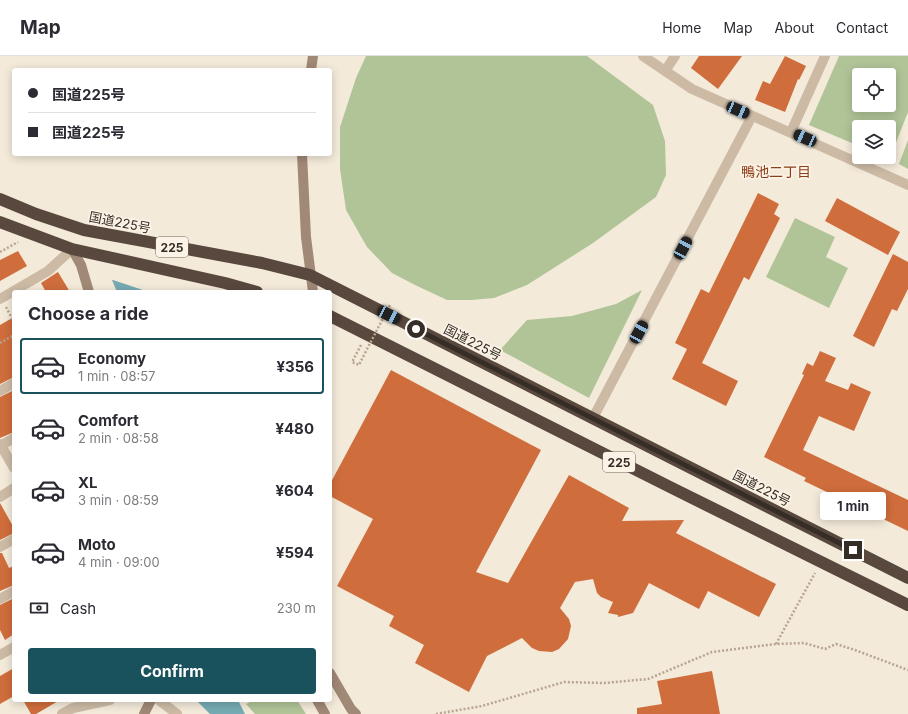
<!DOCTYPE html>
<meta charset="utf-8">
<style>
:root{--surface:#fff;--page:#f2f2f3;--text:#2b2b33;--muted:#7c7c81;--line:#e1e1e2;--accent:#19515c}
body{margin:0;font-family:Inter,"Noto Sans JP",sans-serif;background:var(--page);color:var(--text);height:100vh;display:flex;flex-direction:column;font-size:15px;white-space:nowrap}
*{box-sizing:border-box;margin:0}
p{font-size:13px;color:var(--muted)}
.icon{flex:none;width:22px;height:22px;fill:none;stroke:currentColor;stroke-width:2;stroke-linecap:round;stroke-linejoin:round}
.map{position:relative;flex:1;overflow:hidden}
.drawer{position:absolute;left:12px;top:234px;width:320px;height:412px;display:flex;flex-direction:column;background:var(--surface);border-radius:4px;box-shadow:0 2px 10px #0003}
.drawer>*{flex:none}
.top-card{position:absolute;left:12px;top:12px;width:320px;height:88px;border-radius:4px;box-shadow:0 2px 10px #0003;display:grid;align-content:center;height:88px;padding:0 16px;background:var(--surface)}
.buttons{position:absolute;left:852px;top:12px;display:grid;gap:8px}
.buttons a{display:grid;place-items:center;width:44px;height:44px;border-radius:4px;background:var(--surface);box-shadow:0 2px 10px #0003;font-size:20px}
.end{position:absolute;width:18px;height:18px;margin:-9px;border:5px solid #372d27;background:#fff;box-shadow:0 0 0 2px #fff}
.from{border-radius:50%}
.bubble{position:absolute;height:28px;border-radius:4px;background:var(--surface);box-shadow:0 2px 10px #0003;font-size:13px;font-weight:700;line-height:28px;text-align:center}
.car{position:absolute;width:12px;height:24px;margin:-12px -6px;border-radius:5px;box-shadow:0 0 3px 1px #0007;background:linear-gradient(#222 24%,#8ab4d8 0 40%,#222 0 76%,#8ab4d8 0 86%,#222 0)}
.top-card b{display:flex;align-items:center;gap:14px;height:38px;font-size:15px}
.top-card b+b{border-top:1px solid var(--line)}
.top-card i{width:10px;height:10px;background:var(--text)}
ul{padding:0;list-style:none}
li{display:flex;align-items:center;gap:12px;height:56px;margin:0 8px 6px;padding:0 8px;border:2px solid transparent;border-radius:4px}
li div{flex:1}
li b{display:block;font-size:15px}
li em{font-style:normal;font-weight:700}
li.current{border-color:var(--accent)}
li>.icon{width:36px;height:36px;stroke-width:1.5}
h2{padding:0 16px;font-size:18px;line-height:48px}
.pay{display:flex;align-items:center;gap:10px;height:44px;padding:0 16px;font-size:15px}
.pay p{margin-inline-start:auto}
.cta{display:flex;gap:8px;margin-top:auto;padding:8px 16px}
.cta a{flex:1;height:46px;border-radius:4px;background:var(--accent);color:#fff;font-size:16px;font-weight:700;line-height:46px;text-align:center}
header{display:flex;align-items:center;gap:24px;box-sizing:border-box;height:56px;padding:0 20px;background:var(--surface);border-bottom:1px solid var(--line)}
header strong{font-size:19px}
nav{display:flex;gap:22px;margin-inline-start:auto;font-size:14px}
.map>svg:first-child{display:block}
</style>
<header>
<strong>Map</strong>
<nav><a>Home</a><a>Map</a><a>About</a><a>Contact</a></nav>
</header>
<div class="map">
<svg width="908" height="658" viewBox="0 0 908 658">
<rect width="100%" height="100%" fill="#f3eada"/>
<path fill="#b1c498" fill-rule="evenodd" d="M 366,0 L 587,0 L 653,49 L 665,85 L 666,119 L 656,141 L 593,187 L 527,229 L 494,242 L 471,244 L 447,244 L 415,229 L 392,217 L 367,191 L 346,154 L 340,113 L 340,71 L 356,22 Z
M 839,0 L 908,0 L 908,56 L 890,102 L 887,101 L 889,101 L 889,71 L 859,71 L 859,90 L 809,69 ZM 859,19 L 889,19 L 889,49 L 859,49 Z
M 908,84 L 908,113 L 899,108 Z
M 795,162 L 835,181 L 826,201 L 848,212 L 829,252 L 766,221 Z
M 642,234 L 589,342 L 500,294 L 527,264 L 572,260 L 616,248 Z
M 254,644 L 297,644 L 306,658 L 255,658 L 246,648 Z"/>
<path fill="#76abb3" d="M 112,224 L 113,224 L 149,236 L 117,236 Z
M 196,644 L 238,644 L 245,658 L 210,658 Z"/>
<path fill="#cf6d3c" d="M 699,0 L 742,0 L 718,33 L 691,12 Z
M 785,0 L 806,10 L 799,24 L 798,23 L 785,56 L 755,44 L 763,25 L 770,28 Z
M 758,137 L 779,148 L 774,158 L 780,162 L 749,224 L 744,221 L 702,307 L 738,325 L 726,350 L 672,323 L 687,293 L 675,287 L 701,233 L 709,237 Z
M 837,142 L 900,176 L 888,199 L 825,165 Z
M 18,195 L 27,210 L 0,225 L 0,204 Z
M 893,198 L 908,206 L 908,233 L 897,255 L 892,253 L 874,291 L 853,280 Z
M 58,216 L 70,236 L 46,236 L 41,227 Z
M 14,261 L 14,321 L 0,328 L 0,269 Z
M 820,295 L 836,302 L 825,325 L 848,334 L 851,327 L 871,336 L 854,375 L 819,360 L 803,394 L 908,444 L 908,475 L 804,425 L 806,422 L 764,401 L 804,319 L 802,318 L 807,307 L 813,310 Z
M 391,314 L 541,394 L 476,516 L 508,527 L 569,419 L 629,452 L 622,465 L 684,464 L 676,477 L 776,528 L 759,561 L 708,535 L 699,553 L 649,527 L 633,557 L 618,561 L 618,559 L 608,557 L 613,546 L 601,541 L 597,537 L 593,523 L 575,526 L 560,552 L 569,563 L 571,570 L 568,583 L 559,593 L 552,596 L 539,595 L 532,592 L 522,582 L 487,600 L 469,636 L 415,607 L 424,589 L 389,570 L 394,560 L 337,530 L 373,463 L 330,440 L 330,428 Z
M 14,334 L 14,376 L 0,382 L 0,341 Z
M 0,447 L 14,472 L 14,477 L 0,484 Z
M 0,497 L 2,497 L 9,512 L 14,510 L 14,529 L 0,535 Z
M 14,542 L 14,578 L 5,584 L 0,574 L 0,549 Z
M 14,612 L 14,640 L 0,648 L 0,620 Z
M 712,615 L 720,658 L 637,658 L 637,652 L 662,648 L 657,625 Z
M 23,644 L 60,644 L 36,658 L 31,658 Z"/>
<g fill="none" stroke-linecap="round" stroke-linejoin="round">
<path stroke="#b8a48f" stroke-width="2.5" stroke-dasharray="2 2" stroke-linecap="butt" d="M 0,196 L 18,186
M 6,251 L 14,266
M 0,287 L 14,279
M 361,289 L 352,306 L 359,309 L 365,297
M 776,588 L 815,517
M 436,658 L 482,650 L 564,626 L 604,627 L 648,623 L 712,596 L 776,588 L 804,587 L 825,593 L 836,588 L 855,594 L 908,614"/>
<path stroke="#ccbaa5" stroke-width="10" d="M 643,0 L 692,33 L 908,129
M 665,15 L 675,0
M 791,76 L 825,0
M 0,243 L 48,215 L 72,193
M 0,335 L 14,327
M 593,362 L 752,60
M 0,388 L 14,412
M 0,390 L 14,382
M 0,441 L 14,432
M 0,491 L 14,483
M 0,543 L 14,535
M 0,599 L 14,591
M 159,644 L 177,658
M 62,658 L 73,652 L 110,644"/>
<path stroke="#a08976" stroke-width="10" d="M 311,14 L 313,0
M 302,98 L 306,181 L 313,236
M 72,193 L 81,209 L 89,236
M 330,617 L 351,653 L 356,658
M 317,644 L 325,658
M 144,658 L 151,644"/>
<path stroke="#59483d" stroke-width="12" d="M 0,143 L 36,158 L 84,174 L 262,207 L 310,219 L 908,522
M 0,166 L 72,193 L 225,227 L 257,236
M 330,260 L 672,432 L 908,549"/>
<path stroke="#b8a48f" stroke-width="2.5" stroke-dasharray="2 2" stroke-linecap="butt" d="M 365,297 L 390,249"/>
</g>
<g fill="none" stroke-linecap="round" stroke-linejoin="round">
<path stroke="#372d27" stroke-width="5" d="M 416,273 L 853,494"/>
</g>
<g text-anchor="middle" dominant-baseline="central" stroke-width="3.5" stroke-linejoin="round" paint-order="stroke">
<g fill="#fbf3e6" stroke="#726860" stroke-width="1">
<rect x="156" y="181" width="32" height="20" rx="3"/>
<rect x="603" y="396" width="32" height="20" rx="3"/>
</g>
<g font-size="12" font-weight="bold" fill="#372d27">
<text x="172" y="191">225</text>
<text x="619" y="406">225</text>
</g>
<g font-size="13" fill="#372d27" stroke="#fbf3e6">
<text transform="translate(120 166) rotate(11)">国道225号</text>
<text transform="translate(473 286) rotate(27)">国道225号</text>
<text transform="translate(762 432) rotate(27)">国道225号</text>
</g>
<g font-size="14" fill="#8d3f19" stroke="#fbf3e6">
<text x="776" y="115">鴨池二丁目</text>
</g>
</g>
</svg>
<div class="buttons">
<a><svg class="icon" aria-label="locate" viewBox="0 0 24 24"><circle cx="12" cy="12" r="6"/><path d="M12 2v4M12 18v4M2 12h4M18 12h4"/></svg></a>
<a><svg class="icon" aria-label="layers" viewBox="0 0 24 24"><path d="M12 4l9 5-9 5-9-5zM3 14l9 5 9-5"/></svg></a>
</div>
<i class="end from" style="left:416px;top:273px"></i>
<i class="end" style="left:853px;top:494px"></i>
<div class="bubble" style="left:820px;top:436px;width:66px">1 min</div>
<i class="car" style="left:738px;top:54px;rotate:113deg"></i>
<i class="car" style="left:805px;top:82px;rotate:294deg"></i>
<i class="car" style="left:683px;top:192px;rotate:28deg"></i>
<i class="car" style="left:389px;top:259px;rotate:117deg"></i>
<i class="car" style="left:639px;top:276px;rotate:28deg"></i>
<div class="top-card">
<b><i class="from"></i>国道225号</b>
<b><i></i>国道225号</b>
</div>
<section class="drawer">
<h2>Choose a ride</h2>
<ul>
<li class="current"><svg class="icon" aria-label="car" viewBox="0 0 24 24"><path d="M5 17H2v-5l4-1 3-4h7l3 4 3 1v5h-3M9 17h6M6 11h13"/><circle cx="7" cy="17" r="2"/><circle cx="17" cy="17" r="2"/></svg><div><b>Economy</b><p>1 min · 08:57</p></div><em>¥356</em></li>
<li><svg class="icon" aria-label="car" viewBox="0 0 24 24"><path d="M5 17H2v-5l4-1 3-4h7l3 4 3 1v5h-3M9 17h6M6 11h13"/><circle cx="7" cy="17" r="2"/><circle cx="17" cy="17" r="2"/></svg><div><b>Comfort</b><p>2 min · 08:58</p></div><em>¥480</em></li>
<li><svg class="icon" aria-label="car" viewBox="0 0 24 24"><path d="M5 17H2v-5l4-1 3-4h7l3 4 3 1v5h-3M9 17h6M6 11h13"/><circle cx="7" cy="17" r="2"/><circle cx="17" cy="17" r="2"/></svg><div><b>XL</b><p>3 min · 08:59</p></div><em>¥604</em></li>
<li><svg class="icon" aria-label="car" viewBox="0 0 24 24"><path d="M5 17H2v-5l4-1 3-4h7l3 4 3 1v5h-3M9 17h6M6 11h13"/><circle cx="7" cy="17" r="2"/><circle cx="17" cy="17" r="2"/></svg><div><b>Moto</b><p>4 min · 09:00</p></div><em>¥594</em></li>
</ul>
<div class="pay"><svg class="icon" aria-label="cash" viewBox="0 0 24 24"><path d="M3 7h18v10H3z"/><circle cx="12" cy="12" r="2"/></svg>Cash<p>230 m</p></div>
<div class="cta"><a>Confirm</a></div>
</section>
</div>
